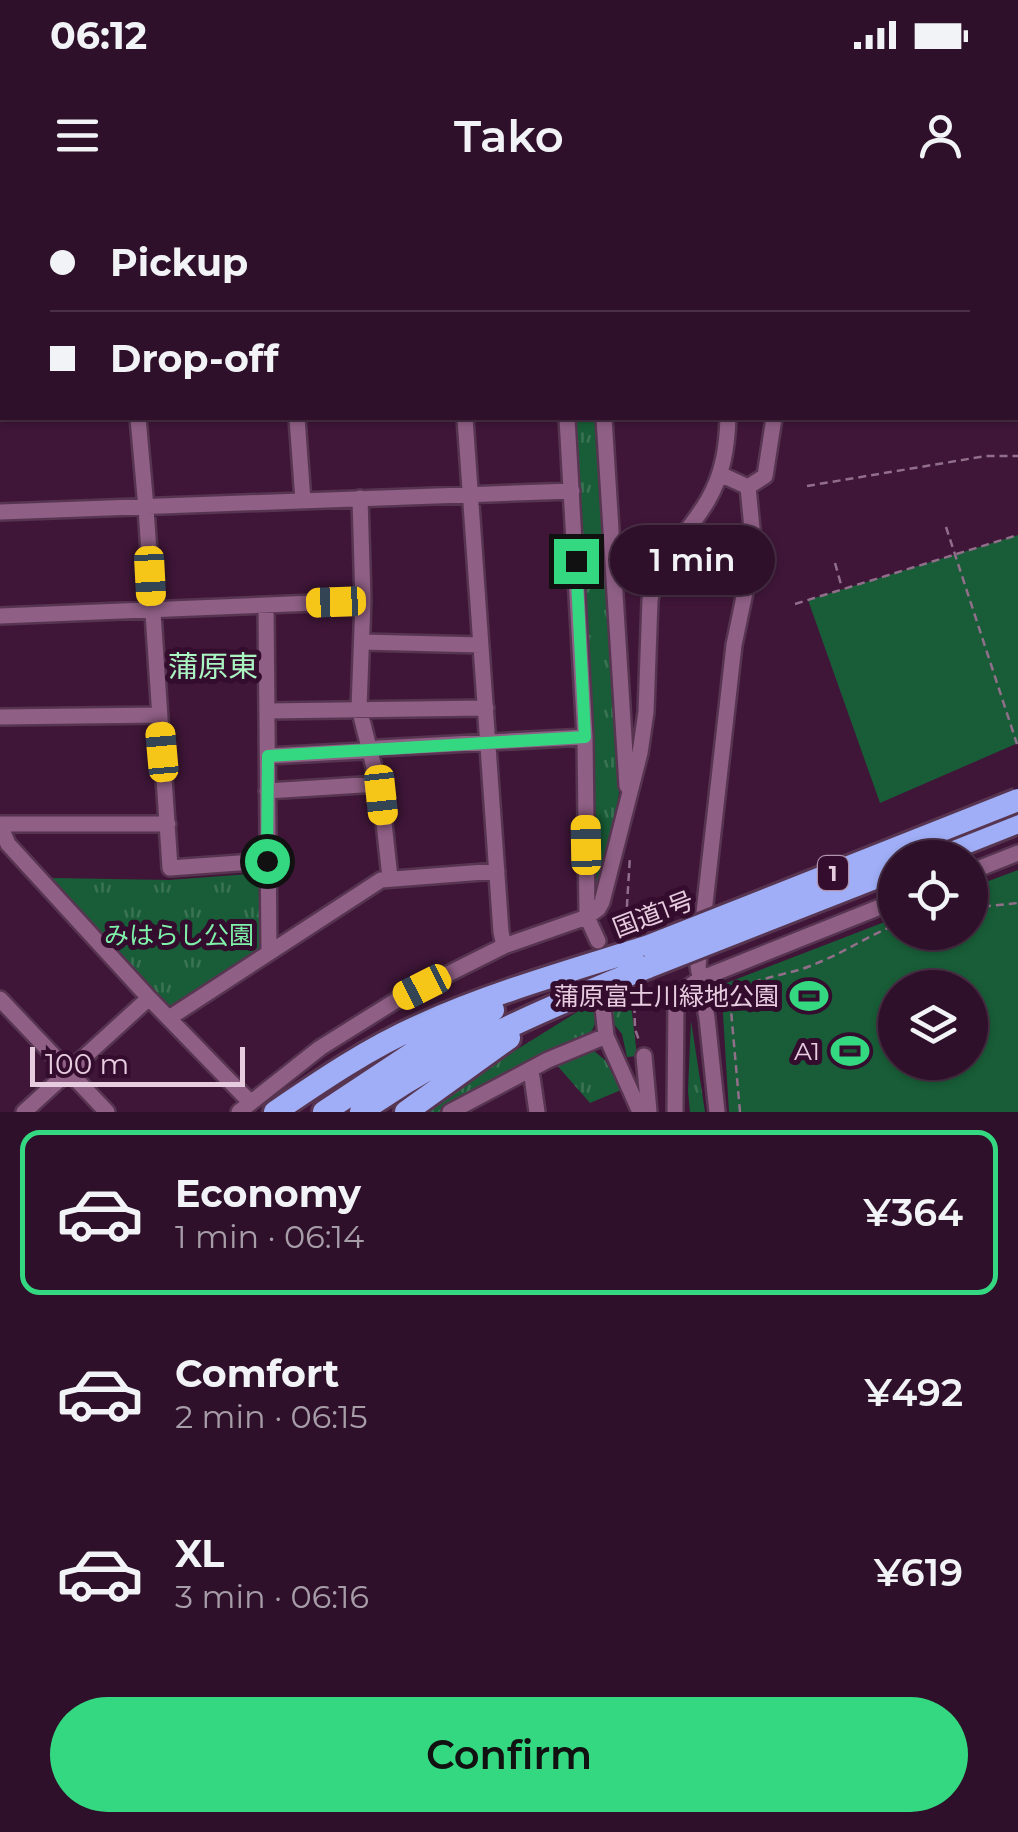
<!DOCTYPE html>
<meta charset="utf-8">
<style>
:root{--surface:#2f102a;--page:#3b1e36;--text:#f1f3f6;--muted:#a79da8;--line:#4a3047;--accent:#34d881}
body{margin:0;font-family:Montserrat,"Noto Sans JP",sans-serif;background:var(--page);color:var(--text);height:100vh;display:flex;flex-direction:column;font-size:38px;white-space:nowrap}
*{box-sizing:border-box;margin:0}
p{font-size:32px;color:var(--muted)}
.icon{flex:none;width:55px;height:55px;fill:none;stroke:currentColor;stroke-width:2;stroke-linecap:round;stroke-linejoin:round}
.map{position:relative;height:912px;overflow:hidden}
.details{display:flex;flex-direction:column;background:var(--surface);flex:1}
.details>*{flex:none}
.hud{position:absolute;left:0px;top:0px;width:1020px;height:220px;box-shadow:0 2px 8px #0004,0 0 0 2px var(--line);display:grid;align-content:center;height:220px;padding:0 50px;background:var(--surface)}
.tools{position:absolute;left:878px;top:640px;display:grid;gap:20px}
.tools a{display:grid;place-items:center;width:110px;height:110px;border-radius:50%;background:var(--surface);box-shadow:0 2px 8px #0004,0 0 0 2px var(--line);font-size:50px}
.scale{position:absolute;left:30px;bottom:25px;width:215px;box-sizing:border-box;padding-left:10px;border:5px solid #e7cce0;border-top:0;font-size:28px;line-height:35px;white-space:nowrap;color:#e7cce0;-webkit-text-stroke:8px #340c2e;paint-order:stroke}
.end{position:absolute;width:45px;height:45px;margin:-22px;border:12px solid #34d881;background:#111;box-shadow:0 0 0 5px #111}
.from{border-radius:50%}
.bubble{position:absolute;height:70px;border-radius:35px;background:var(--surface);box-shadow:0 2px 8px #0004,0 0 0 2px var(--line);font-size:32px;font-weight:600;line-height:70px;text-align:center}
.car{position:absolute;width:30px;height:60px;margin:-30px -15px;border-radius:12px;box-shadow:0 0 8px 2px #0007;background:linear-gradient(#f5c518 24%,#345 0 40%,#f5c518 0 76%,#345 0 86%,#f5c518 0)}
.hud b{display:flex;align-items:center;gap:35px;height:95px;font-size:38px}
.hud b+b{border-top:2px solid var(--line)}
.hud i{width:25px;height:25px;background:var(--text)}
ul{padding:18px 0 0;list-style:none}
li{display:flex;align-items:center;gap:30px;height:165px;margin:0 20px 15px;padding:0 30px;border:5px solid transparent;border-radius:20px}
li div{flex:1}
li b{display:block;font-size:38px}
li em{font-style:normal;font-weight:600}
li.active{border-color:var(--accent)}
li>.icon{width:90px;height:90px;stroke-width:1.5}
.button{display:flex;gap:20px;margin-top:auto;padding:20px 50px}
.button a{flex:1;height:115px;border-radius:60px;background:var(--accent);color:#111;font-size:40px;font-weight:600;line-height:115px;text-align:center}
.status{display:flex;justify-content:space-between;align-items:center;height:70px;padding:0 50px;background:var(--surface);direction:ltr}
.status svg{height:28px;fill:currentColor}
header{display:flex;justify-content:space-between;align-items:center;height:130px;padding:0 50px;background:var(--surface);font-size:45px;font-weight:600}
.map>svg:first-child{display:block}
</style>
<div class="status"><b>06:12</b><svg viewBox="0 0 49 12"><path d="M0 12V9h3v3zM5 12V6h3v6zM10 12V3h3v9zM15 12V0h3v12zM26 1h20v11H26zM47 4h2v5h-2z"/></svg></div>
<header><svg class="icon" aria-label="menu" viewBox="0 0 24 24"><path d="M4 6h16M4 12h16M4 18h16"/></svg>Tako<svg class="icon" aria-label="person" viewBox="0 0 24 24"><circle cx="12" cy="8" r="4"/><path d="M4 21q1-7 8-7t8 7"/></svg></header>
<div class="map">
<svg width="1018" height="912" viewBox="0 0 1018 912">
<defs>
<pattern id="grass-tufts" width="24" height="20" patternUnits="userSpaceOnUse" patternTransform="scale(2.5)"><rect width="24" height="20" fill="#185d37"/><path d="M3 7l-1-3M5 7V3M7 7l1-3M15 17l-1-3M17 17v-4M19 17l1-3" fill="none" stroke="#3a7354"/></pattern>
</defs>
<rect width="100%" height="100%" fill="#3f1638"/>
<path fill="url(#grass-tufts)" d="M 573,218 L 596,218 L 620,582 L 616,623 L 595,705 L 592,697 C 593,536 583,377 573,218 Z
M 262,673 L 264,749 L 169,807 L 51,678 L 169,680 Z
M 630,796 L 637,856 L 627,857 L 622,834 L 613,823 L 609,803 L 594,811 C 597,821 595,828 588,835 L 478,890 L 439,912 L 416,912 L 582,809 L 611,799 Z
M 691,821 L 705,912 L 690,912 L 688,891 Z
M 594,851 L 605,860 L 621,890 L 590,903 L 555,863 Z"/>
<path fill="#185d37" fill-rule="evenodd" d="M 775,0 L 1018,0 L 1018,98 L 1018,2 L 775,2 Z
M 1018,335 L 1018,543 L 880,603 L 808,400 Z
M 1018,670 L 1018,912 L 729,912 L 723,814 L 724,784 L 895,718 L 895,732 L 970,732 L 970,688 ZM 895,788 L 970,788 L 970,862 L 895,862 Z"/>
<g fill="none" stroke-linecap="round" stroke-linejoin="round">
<g stroke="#573551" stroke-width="20">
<path id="minor" d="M 449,0 L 449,2
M 553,0 L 554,2
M 589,0 L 589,2
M 629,0 L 635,2
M 687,0 L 687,2
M 750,0 L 751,2
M 327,2 L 337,0
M 0,78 L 2,78
M 0,203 L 2,203
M 138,218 L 146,308 L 170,668 L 267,661
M 297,218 L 303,301
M 465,218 L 501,732 L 504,746
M 567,218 L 585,537 L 587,717 L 598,741
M 604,218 L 627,586
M 720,274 L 748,287 L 765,276 L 774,218
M 360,298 L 363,401 L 359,508 L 381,595 L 390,678
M 0,312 L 572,291
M 266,406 L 269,752
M 0,416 L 363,401
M 362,442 L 481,445
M 267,511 L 486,508
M 0,517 L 159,515
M 268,556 L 362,551 L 379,548 L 585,537
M 267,591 L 378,584
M 0,624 L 168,624
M 0,625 L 8,644 L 149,798 L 250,902
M 970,672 L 1018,653
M 0,799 L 107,912
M 603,808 L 606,836 L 640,912
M 169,818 L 381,680 L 497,671
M 644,856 L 649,912
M 529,871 L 532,877 L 537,912
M 24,912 L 149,798
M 239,912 L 320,848 L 400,798 L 504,746 L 587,717 L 598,709 L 602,702 L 640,553 L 646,512 L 650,400 C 659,356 687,336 708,300 C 723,274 727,247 728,218
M 450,912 L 548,860 L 606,836
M 675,912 L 676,801 L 683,791 L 700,779 L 895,701
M 717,912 L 707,818 L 698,766 L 734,445 L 754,349 L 748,287"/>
</g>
<g stroke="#573551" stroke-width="28">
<path id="highway" d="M 927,658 L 1018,622
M 275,912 C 322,880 369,848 421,825 C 494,792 573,770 649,746
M 324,912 L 416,851 L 493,810
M 361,912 C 452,848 546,808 648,767
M 406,912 L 509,838"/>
</g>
<path stroke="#916e8a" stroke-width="2.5" stroke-dasharray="8 5" stroke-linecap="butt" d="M 807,286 L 986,256 L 1018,256
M 946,327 L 1017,544
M 835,363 L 842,388
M 795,404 L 1018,335
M 970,708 L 1018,703
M 628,733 L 627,705 L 630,656
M 634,792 L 635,829 L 640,843
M 740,912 L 730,799 L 732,794 C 756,776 788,776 815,764 C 843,753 868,736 895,725"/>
<use href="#minor" stroke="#8f5f85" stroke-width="15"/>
<use href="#highway" stroke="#9faef6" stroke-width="22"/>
<g stroke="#573551" stroke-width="28" stroke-linecap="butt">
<path id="highway-bridge" d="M 649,746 L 1018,600
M 648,767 L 895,670"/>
</g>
<use href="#highway-bridge" stroke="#9faef6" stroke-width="22"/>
</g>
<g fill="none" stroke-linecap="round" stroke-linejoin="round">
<path stroke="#34d881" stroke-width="12" d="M 267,661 L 268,556 L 585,537 L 576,361"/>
</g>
<defs>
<g id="stadium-bare" transform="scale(3)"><path d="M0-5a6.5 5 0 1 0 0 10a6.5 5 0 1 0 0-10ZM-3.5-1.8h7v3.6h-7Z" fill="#34d881" stroke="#340c2e" stroke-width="2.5" paint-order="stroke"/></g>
</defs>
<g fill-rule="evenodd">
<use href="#stadium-bare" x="809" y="796"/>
<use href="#stadium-bare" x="850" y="851"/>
</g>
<g text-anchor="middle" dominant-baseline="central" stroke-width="10" stroke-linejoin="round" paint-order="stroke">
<rect fill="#340c2e" stroke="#b192ab" stroke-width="2.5" x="818" y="656" width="30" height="34" rx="8"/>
<g font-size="22" font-weight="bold" fill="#e7cce0">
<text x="833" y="673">1</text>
</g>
<g font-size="25" fill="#e7cce0" stroke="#340c2e">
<text transform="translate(653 714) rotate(-21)">国道1号</text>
</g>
<g font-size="25" fill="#7ff2aa" stroke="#340c2e">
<text x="179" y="735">みはらし公園</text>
</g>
<g font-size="25" fill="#e7cce0" stroke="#340c2e" text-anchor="end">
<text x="779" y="796">蒲原富士川緑地公園</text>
<text x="820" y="851">A1</text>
</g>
<g font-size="30" fill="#aaf4c2" stroke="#340c2e">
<text x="213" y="466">蒲原東</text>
</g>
</g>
</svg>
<div class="tools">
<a><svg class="icon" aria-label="locate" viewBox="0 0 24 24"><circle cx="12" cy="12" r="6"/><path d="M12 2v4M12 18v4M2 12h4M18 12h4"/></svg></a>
<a><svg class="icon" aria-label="layers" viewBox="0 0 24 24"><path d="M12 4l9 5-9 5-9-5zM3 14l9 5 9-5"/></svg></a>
</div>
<div class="scale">100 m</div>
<i class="end from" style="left:267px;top:661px"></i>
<i class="end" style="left:576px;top:361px"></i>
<div class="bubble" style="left:610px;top:325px;width:165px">1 min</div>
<i class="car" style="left:150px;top:376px;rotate:177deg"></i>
<i class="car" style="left:336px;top:402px;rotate:268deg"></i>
<i class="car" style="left:162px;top:552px;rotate:355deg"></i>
<i class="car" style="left:381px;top:595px;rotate:174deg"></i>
<i class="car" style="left:586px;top:645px;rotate:359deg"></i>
<i class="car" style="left:422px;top:787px;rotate:243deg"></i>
<div class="hud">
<b><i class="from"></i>Pickup</b>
<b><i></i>Drop-off</b>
</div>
</div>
<section class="details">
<ul>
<li class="active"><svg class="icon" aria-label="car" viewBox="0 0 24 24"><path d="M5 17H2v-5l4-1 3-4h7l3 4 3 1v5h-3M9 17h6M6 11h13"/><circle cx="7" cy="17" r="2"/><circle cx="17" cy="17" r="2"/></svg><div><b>Economy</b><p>1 min · 06:14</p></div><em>¥364</em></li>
<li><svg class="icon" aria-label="car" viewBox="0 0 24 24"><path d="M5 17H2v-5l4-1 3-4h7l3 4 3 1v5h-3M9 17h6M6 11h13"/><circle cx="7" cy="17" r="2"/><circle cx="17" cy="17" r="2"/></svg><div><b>Comfort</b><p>2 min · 06:15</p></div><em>¥492</em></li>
<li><svg class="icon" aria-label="car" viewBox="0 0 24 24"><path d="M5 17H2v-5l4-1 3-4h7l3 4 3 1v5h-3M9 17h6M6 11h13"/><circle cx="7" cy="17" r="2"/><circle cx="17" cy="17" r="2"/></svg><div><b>XL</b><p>3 min · 06:16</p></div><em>¥619</em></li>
</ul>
<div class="button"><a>Confirm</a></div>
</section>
